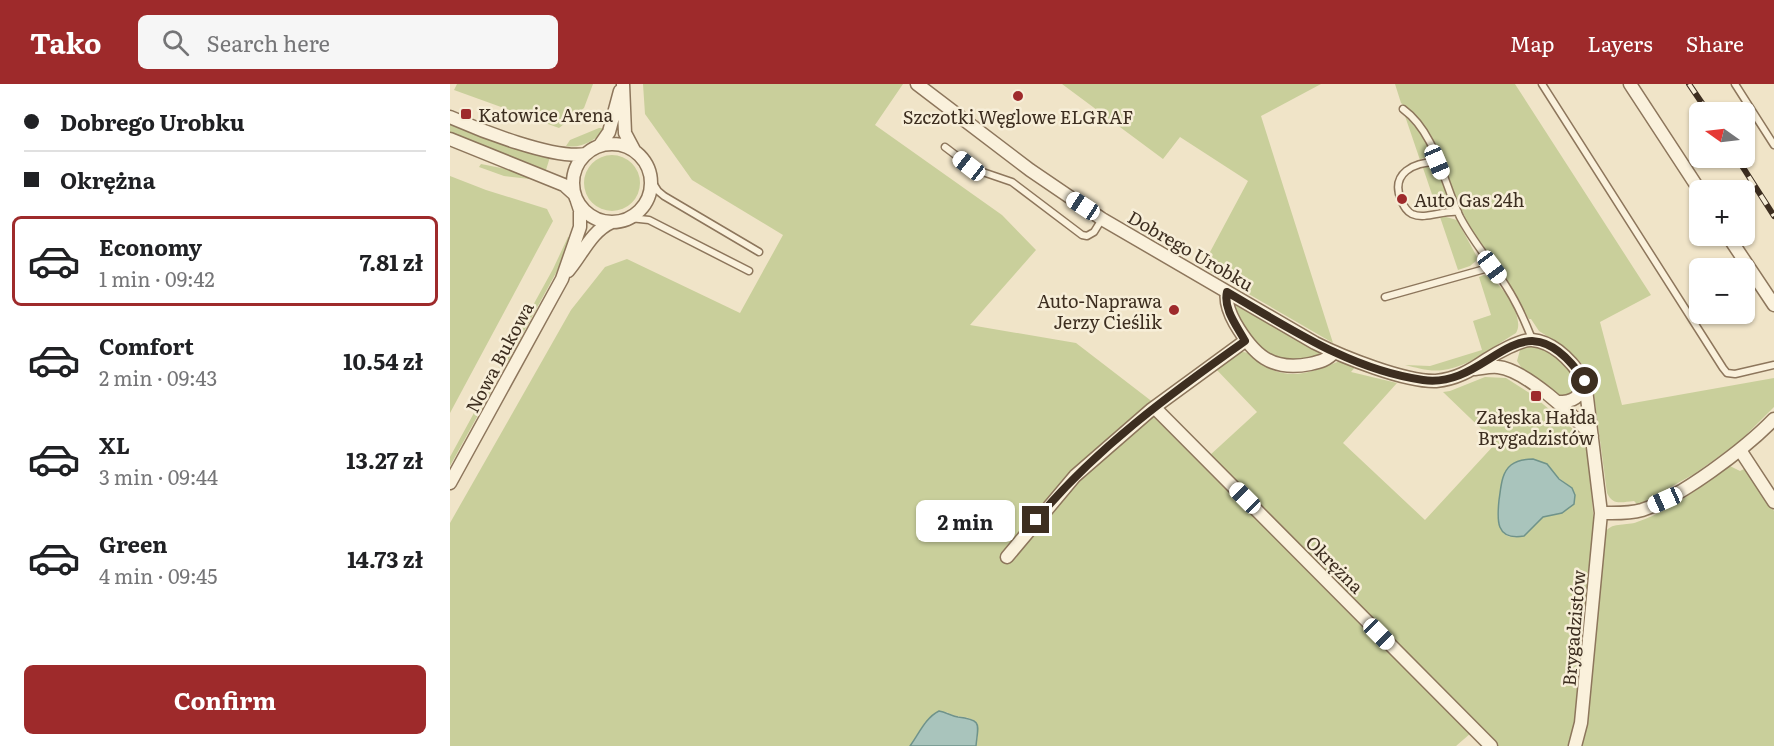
<!DOCTYPE html>
<meta charset="utf-8">
<style>
:root{--surface:#fff;--page:#f6f6f6;--text:#202124;--muted:#757577;--line:#e0e0e0;--accent:#9e2a2b}
body{margin:0;font-family:Literata,serif;background:var(--page);color:var(--text);height:100vh;display:flex;flex-direction:column;font-size:22px;white-space:nowrap}
*{box-sizing:border-box;margin:0}
p{font-size:20px;color:var(--muted)}
.icon{flex:none;width:33px;height:33px;fill:none;stroke:currentColor;stroke-width:2;stroke-linecap:round;stroke-linejoin:round}
.map{position:relative;flex:1;overflow:hidden}
.drawer{display:flex;flex-direction:column;background:var(--surface);width:450px}
.drawer>*{flex:none}
.banner{display:grid;align-content:center;height:132px;padding:0 24px;background:var(--surface)}
.needle{width:39px;rotate:284deg}
.tools{position:absolute;left:1239px;top:18px;display:grid;gap:12px}
.tools a{display:grid;place-items:center;width:66px;height:66px;border-radius:9px;background:var(--surface);box-shadow:0 2px 4px #0004;font-size:30px}
.end{position:absolute;width:27px;height:27px;margin:-14px;border:8px solid #3d2e20;background:#fff;box-shadow:0 0 0 3px #fff}
.from{border-radius:50%}
.bubble{position:absolute;height:42px;border-radius:9px;background:var(--surface);box-shadow:0 2px 4px #0004;font-size:20px;font-weight:700;line-height:42px;text-align:center}
.car{position:absolute;width:18px;height:36px;margin:-18px -9px;border-radius:8px;box-shadow:0 0 4px 2px #0007;background:linear-gradient(#fff 24%,#345 0 40%,#fff 0 76%,#345 0 86%,#fff 0)}
.banner b{display:flex;align-items:center;gap:21px;height:57px;font-size:22px}
.banner b+b{border-top:2px solid var(--line)}
.banner i{width:15px;height:15px;background:var(--text)}
ul{padding:0;list-style:none}
li{display:flex;align-items:center;gap:18px;height:90px;margin:0 12px 9px;padding:0 12px;border:3px solid transparent;border-radius:9px}
li div{flex:1}
li b{display:block;font-size:22px}
li em{font-style:normal;font-weight:700}
li.current{border-color:var(--accent)}
li>.icon{width:54px;height:54px;stroke-width:1.5}
.action{display:flex;gap:12px;margin-top:auto;padding:12px 24px}
.action a{flex:1;height:69px;border-radius:9px;background:var(--accent);color:#fff;font-size:24px;font-weight:700;line-height:69px;text-align:center}
header{display:flex;align-items:center;gap:36px;box-sizing:border-box;height:84px;padding:0 30px;background:var(--accent);color:#fff}
header strong{font-size:28px}
nav{display:flex;gap:33px;margin-inline-start:auto;font-size:21px}
.search{width:420px;height:54px;background:var(--page);display:flex;align-items:center;gap:15px;box-sizing:border-box;padding:0 21px;border-radius:9px;color:var(--muted);font-size:22px}
main{display:flex;flex:1;min-height:0}
.map>svg:first-child{display:block}
</style>
<header>
<strong>Tako</strong>
<div class="search"><svg class="icon" aria-label="search" viewBox="0 0 24 24"><circle cx="10" cy="10" r="6"/><path d="M15 15l6 6"/></svg>Search here</div>
<nav><a>Map</a><a>Layers</a><a>Share</a></nav>
</header>
<main>
<section class="drawer">
<div class="banner">
<b><i class="from"></i>Dobrego Urobku</b>
<b><i></i>Okrężna</b>
</div>
<ul>
<li class="current"><svg class="icon" aria-label="car" viewBox="0 0 24 24"><path d="M5 17H2v-5l4-1 3-4h7l3 4 3 1v5h-3M9 17h6M6 11h13"/><circle cx="7" cy="17" r="2"/><circle cx="17" cy="17" r="2"/></svg><div><b>Economy</b><p>1 min · 09:42</p></div><em>7.81 zł</em></li>
<li><svg class="icon" aria-label="car" viewBox="0 0 24 24"><path d="M5 17H2v-5l4-1 3-4h7l3 4 3 1v5h-3M9 17h6M6 11h13"/><circle cx="7" cy="17" r="2"/><circle cx="17" cy="17" r="2"/></svg><div><b>Comfort</b><p>2 min · 09:43</p></div><em>10.54 zł</em></li>
<li><svg class="icon" aria-label="car" viewBox="0 0 24 24"><path d="M5 17H2v-5l4-1 3-4h7l3 4 3 1v5h-3M9 17h6M6 11h13"/><circle cx="7" cy="17" r="2"/><circle cx="17" cy="17" r="2"/></svg><div><b>XL</b><p>3 min · 09:44</p></div><em>13.27 zł</em></li>
<li><svg class="icon" aria-label="car" viewBox="0 0 24 24"><path d="M5 17H2v-5l4-1 3-4h7l3 4 3 1v5h-3M9 17h6M6 11h13"/><circle cx="7" cy="17" r="2"/><circle cx="17" cy="17" r="2"/></svg><div><b>Green</b><p>4 min · 09:45</p></div><em>14.73 zł</em></li>
</ul>
<div class="action"><a>Confirm</a></div>
</section>
<div class="map">
<svg width="1324" height="662" viewBox="0 0 1324 662">
<rect width="100%" height="100%" fill="#f0e4c8"/>
<path fill="#c9cf9b" fill-rule="evenodd" d="M 7,0 L 143,0 L 134,24 L 109,44 L 4,6 Z
M 193,0 L 453,0 L 425,41 L 552,131 L 586,166 L 520,241 L 626,259 L 704,319 L 1021,649 L 1006,662 L 526,662 L 528,650 L 527,639 C 518,630 506,635 497,628 L 475,638 L 460,662 L 0,662 L 0,439 L 121,226 L 155,183 L 177,175 L 290,229 L 333,151 L 242,96 L 195,30 Z
M 612,0 L 871,0 L 811,32 L 883,259 L 752,183 L 798,97 L 730,53 L 713,75 Z
M 945,0 L 1065,0 L 1201,211 L 1150,238 L 1172,321 L 1324,294 L 1324,323 L 1288,359 L 1244,390 L 1192,419 L 1187,420 L 1184,417 C 1172,418 1163,422 1157,409 L 1143,303 L 1135,283 L 1116,264 L 1089,247 L 1081,235 L 1079,235 L 1024,154 L 979,50 L 961,27 L 951,19 Z
M 955,32 C 971,49 974,51 982,74 L 973,74 L 970,76 Z
M 0,39 L 65,64 L 100,73 L 96,86 L 0,49 Z
M 149,44 L 157,44 C 147,55 132,65 116,62 L 120,56 Z
M134 99a28 28 0 1 1 56 0a28 28 0 1 1-56 0Z
M 31,80 L 61,86 L 88,96 L 54,92 L 29,83 Z
M 981,81 C 991,86 996,107 998,117 L 997,121 L 987,125 L 973,84 Z
M 0,92 L 36,106 L 97,125 L 103,137 L 0,329 Z
M 990,133 L 996,133 L 1007,136 L 1027,173 L 1026,177 L 1020,182 L 1008,186 Z
M 118,153 L 121,154 L 107,187 L 54,284 L 48,285 L 103,185 Z
M 1034,191 C 1050,195 1076,234 1066,249 C 1044,262 1019,283 993,286 C 980,288 968,284 955,281 L 980,282 L 1032,266 L 1023,237 L 1041,231 L 1029,193 Z
M 786,221 L 869,268 L 869,272 C 850,277 828,279 811,266 C 801,259 790,239 783,229 L 784,222 Z
M 1075,262 C 1096,262 1118,279 1127,298 L 1125,309 L 1114,314 L 1108,312 L 1073,286 L 1067,277 L 1070,266 Z
M 790,268 C 800,267 803,274 810,279 C 840,299 862,288 892,276 L 907,281 L 901,288 L 947,299 L 893,359 L 975,436 L 1046,359 L 993,308 L 1000,307 L 1035,293 L 1056,294 L 1081,310 L 1124,346 L 1138,368 L 1144,441 L 1127,629 L 1120,662 L 1045,662 L 759,372 L 807,328 L 765,284 ZM 1083,375 L 1117,400 L 1112,429 C 1106,430 1098,430 1093,433 C 1082,437 1081,452 1068,453 C 1043,456 1047,425 1050,409 C 1052,399 1063,386 1069,377 Z
M 43,294 L 45,300 L 0,382 L 0,373 Z
M 1280,382 L 1290,387 L 1296,384 L 1324,427 L 1324,662 L 1130,662 L 1156,447 C 1163,438 1177,442 1187,438 C 1218,428 1254,401 1280,382 Z"/>
<path fill="#a9c4bc" stroke="#6f938a" stroke-width="1.5" d="M 1083,375 L 1097,380 L 1109,395 L 1122,404 L 1125,411 L 1124,420 L 1112,429 L 1093,433 L 1074,452 C 1045,457 1047,435 1049,416 C 1051,404 1051,389 1061,381 C 1067,376 1076,375 1083,375 Z
M 489,627 C 496,628 501,632 508,633 C 533,636 528,640 526,662 L 460,662 C 469,650 475,634 489,627 Z"/>
<g fill="none" stroke-linecap="round" stroke-linejoin="round">
<g stroke="#8d765c" stroke-width="9">
<path id="service" d="M 1092,0 L 1273,284 L 1277,289 L 1285,290 L 1324,281
M 1285,0 L 1324,61
M 953,25 C 986,49 993,98 1010,133 C 1023,158 1041,178 1056,202 C 1067,219 1075,237 1082,255
M 495,63 L 524,85 L 562,98 L 632,151 L 637,152 L 644,148 L 652,135
M 987,78 C 964,78 940,89 951,116 C 954,122 956,127 962,130 C 975,136 993,126 1008,128
M 201,96 L 208,107 L 214,112 L 309,168
M 180,134 L 199,136 L 299,187
M 935,213 L 1042,183"/>
</g>
<g stroke="#8d765c" stroke-width="15">
<path id="minor" d="M 173,0 L 175,49 L 184,66
M 467,0 L 580,86 L 652,135 L 865,259 C 893,273 955,298 986,297 C 1006,295 1020,287 1036,276 C 1045,270 1071,255 1082,256 C 1105,258 1123,279 1135,297 L 1151,429 L 1131,639 L 1125,662
M 1180,0 L 1250,107
M 0,33 C 29,46 105,76 136,70
M 0,55 L 114,101 L 124,110
M123 99a39 39 0 1 1 78 0a39 39 0 1 1-78 0Z
M 150,61 L 159,48 L 170,7
M 1278,152 L 1324,221
M 118,187 C 132,171 141,147 162,138
M 777,208 C 775,219 780,230 785,239 C 803,270 821,288 860,280 C 869,278 878,276 884,268
M 1025,285 C 1033,284 1041,282 1048,283 C 1076,286 1123,331 1142,352
M 1108,318 C 1123,318 1130,314 1134,298
M 705,324 L 1041,662
M 1290,366 L 1324,418
M 0,399 L 112,195 L 130,143 L 130,126 L 127,117
M 1151,429 C 1165,429 1178,430 1192,426 C 1230,414 1296,364 1324,335
M 557,473 L 625,392 L 702,325 L 795,257"/>
</g>
<use href="#service" stroke="#faf1dc" stroke-width="6"/>
<use href="#minor" stroke="#faf1dc" stroke-width="12"/>
<g stroke="#3d2e20" stroke-width="6">
<path id="rail" d="M 1239,0 L 1258,28
M 1287,74 L 1324,132"/>
</g>
<use href="#rail" stroke="#f7eed8" stroke-width="4" stroke-dasharray="11" stroke-linecap="butt"/>
</g>
<g fill="none" stroke-linecap="round" stroke-linejoin="round">
<path stroke="#3d2e20" stroke-width="8" d="M 586,436 C 645,365 720,310 795,257 C 787,242 773,225 777,208 C 839,244 901,286 973,296 C 1042,306 1071,203 1135,297"/>
</g>
<g fill="#9e2a2b" stroke="#f7eed8" stroke-width="2">
<circle cx="568" cy="12" r="6"/>
<rect x="10" y="24" width="12" height="12" rx="3"/>
<circle cx="952" cy="115" r="6"/>
<circle cx="724" cy="226" r="6"/>
<rect x="1080" y="306" width="12" height="12" rx="3"/>
</g>
<g text-anchor="middle" dominant-baseline="central" stroke-width="5" stroke-linejoin="round" paint-order="stroke">
<g font-size="18" fill="#3d2e20" stroke="#f7eed8" text-anchor="start">
<text x="28" y="30">Katowice Arena</text>
<text x="568" y="32" text-anchor="middle">Szczotki Węglowe ELGRAF</text>
<text x="964" y="115">Auto Gas 24h</text>
<text x="712" y="216" text-anchor="end">Auto-Naprawa<tspan x="712" dy="21">Jerzy Cieślik</tspan></text>
<text x="1086" y="332" text-anchor="middle">Załęska Hałda<tspan x="1086" dy="21">Brygadzistów</tspan></text>
</g>
<g font-size="18" fill="#3d2e20" stroke="#f7eed8">
<text transform="translate(741 166) rotate(30)">Dobrego Urobku</text>
<text transform="translate(49 273) rotate(-62)">Nowa Bukowa</text>
<text transform="translate(885 480) rotate(45)">Okrężna</text>
<text transform="translate(1123 544) rotate(-85)">Brygadzistów</text>
</g>
</g>
</svg>
<div class="tools">
<a><svg class="needle" viewBox="-14 -14 28 28"><path d="M0-13l5 13h-10z" fill="#e53935"/><path d="M0 13l5-13h-10z" fill="#757577"/></svg></a>
<a>+</a>
<a>−</a>
</div>
<i class="end from" style="left:1135px;top:297px"></i>
<i class="end" style="left:586px;top:436px"></i>
<div class="bubble" style="left:466px;top:416px;width:99px">2 min</div>
<i class="car" style="left:987px;top:78px;rotate:157deg"></i>
<i class="car" style="left:519px;top:82px;rotate:308deg"></i>
<i class="car" style="left:633px;top:122px;rotate:303deg"></i>
<i class="car" style="left:1042px;top:183px;rotate:143deg"></i>
<i class="car" style="left:795px;top:414px;rotate:315deg"></i>
<i class="car" style="left:1215px;top:416px;rotate:246deg"></i>
<i class="car" style="left:929px;top:550px;rotate:135deg"></i>
</div>
</main>
